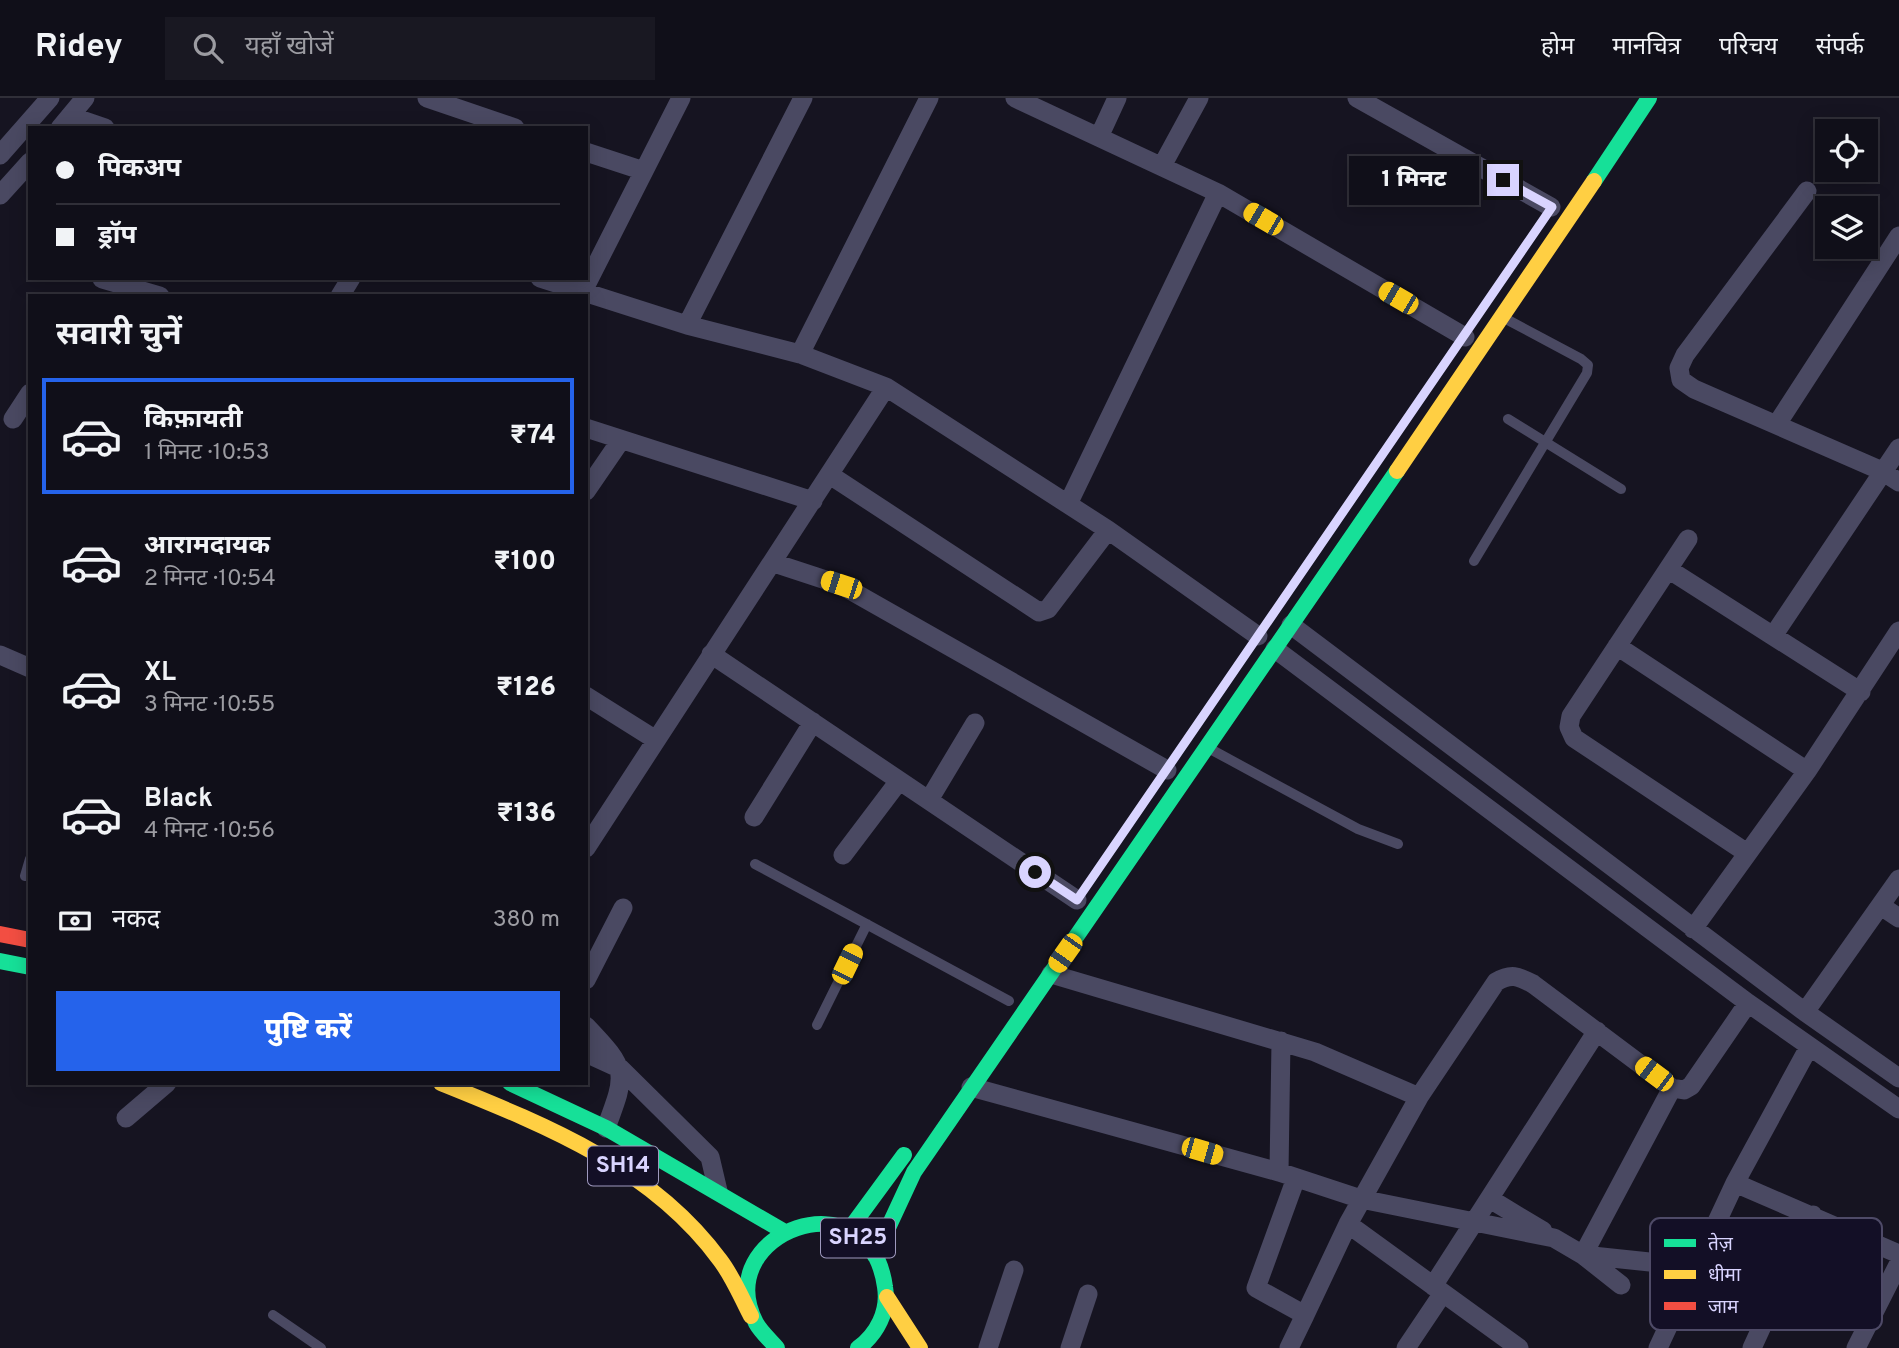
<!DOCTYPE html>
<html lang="hi">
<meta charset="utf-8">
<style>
:root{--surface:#100f19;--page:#191822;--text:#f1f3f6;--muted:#9c9ca2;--line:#302f38;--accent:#2563eb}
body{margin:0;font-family:Overpass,"Noto Sans Devanagari",sans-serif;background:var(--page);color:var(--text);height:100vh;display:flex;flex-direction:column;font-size:26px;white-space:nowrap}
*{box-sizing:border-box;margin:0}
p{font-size:23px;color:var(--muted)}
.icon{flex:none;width:38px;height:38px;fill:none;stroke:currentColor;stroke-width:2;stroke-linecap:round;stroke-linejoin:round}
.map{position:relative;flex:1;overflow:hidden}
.side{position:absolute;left:28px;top:196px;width:560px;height:791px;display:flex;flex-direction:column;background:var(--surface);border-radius:0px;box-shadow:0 4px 18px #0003,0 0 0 2px var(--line)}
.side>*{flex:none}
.top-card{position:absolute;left:28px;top:28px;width:560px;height:154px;border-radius:0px;box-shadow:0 4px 18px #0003,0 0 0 2px var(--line);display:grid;align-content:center;height:154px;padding:0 28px;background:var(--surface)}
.tools{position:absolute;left:1815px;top:21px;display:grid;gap:14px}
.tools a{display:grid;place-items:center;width:63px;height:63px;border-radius:0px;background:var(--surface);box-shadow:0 4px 18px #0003,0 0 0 2px var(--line);font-size:35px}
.end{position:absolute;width:32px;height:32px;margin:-16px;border:9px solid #d9d4ff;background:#111;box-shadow:0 0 0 4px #111}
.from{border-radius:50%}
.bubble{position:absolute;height:49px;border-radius:0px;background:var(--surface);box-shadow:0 4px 18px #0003,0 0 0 2px var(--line);font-size:23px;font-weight:800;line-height:49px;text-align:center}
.car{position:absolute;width:21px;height:42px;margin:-21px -10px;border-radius:9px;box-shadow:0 0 5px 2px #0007;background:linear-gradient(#f5c518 24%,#345 0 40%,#f5c518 0 76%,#345 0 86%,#f5c518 0)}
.top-card b{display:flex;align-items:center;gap:24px;height:66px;font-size:26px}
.top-card b+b{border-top:2px solid var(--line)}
.top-card i{width:18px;height:18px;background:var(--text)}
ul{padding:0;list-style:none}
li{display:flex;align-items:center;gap:21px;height:116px;margin:0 14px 10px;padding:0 14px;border:4px solid transparent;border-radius:0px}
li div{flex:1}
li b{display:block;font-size:26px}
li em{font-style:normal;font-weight:800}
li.selected{border-color:var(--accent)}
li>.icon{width:63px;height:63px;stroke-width:1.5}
h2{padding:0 28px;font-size:32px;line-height:84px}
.pay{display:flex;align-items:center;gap:18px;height:77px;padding:0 28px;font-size:26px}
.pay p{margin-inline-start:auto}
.primary-button{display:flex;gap:14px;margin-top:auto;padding:14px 28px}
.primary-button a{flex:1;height:80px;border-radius:0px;background:var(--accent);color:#fff;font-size:28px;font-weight:800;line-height:80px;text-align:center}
header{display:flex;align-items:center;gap:42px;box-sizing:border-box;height:98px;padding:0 35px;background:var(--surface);border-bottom:2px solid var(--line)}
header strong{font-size:33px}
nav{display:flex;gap:38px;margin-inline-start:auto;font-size:24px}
.search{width:490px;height:63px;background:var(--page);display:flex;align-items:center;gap:18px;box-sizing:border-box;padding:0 24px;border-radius:0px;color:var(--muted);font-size:26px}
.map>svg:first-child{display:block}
</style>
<header>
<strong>Ridey</strong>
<div class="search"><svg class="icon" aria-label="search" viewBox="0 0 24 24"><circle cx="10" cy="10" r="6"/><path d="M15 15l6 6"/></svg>यहाँ खोजें</div>
<nav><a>होम</a><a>मानचित्र</a><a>परिचय</a><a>संपर्क</a></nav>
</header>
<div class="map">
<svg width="1899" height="1250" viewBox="0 0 1899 1250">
<rect width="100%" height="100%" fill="#161421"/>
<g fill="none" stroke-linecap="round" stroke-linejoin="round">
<path stroke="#4a4962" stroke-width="10" d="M 1508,321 L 1621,391
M 1474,463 L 1587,275 L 1588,267 L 1581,261 L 1506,221
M 1212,652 L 1358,731 L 1398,746
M 755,766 L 1009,903
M 25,778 L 30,761
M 817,927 L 867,826
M 273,1217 L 321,1250"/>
<path stroke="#4a4962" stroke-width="19" d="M 427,0 L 515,30
M 1015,0 L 1218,95 L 1465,239
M 1357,0 L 1551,109
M 70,18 L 105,30
M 60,30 L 85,0
M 1099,39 L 1117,0
M 586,54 L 644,73
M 0,57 L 50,0
M 1162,68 L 1199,0
M 1807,93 L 1685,257 L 1679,270 L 1681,282 L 1694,291 L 1882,373 L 1899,384
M 0,97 L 30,64
M 540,180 L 687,227 L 800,256 L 886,289 L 1108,432 L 1258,538
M 102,181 L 160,198
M 582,195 L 681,0
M 340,198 L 351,180
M 687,227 L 803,0
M 800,256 L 929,0
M 13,321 L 30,295
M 1777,326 L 1899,138
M 586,330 L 813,403
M 830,377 L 1039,514 L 1048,511 L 1108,432
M 586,393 L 621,342
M 1068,406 L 1218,95
M 1688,441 L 1571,618 L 1569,629 L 1574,640 L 1747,755
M 774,465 L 841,487 L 1167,672
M 1668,471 L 1861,594
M 1291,527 L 1805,914 L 1899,980
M 1773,538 L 1899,350
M 1617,548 L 1807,673
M 1275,551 L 1748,905 L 1899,1011
M 711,556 L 1077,802
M 0,557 L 30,570
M 586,598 L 656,642
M 929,702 L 975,625
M 754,719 L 813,624
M 586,750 L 886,289
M 843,757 L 899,683
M 1881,808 L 1899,820
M 1693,831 L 1807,673 L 1899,533
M 1051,876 L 1315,954 L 1419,999
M 586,882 L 623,810
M 1805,914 L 1899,781
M 586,928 C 628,972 627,974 606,1030
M 586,955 L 621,971 L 710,1059 L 718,1093
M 971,989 L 1279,1074 L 1361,1101 L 1554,1140 L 1583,1157 L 1697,1169
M 126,1020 L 167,985
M 1279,1074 L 1281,943
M 1735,1085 L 1899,1156
M 1490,1101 L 1543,1133
M 1348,1126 L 1519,1250
M 1621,1187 L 1583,1157 L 1672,990
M 1433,1188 L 1597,933
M 1305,1217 L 1348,1126 L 1419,999 L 1496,884 C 1511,875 1518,878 1533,886 L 1672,990 L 1684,992 L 1691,988 L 1748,905
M 988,1250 L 1014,1172
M 1070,1250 L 1088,1196
M 1289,1250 L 1305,1217 L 1256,1190 L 1296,1080
M 1406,1250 L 1443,1195
M 1658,1250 L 1735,1085 L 1809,949
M 1752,1250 L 1813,1117
M 1856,1250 L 1899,1165"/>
<path stroke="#16e098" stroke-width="16" d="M 1594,83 L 1649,0
M 0,863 L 30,869
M 510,985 L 606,1030 L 783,1133
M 849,1132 L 904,1057
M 875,1158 L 914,1074 L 1397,373
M 777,1250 C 770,1242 761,1234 756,1225 C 709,1135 869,1074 885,1189 C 889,1213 877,1236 858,1250"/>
<path stroke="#ffcf43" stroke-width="16" d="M 1397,373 L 1594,83
M 441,985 C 545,1027 652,1069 720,1162 C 733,1179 741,1199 751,1218
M 887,1199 L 920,1250"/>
<path stroke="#f24e42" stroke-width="16" d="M 0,836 L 30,842"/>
</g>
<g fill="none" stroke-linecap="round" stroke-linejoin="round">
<path stroke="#d9d4ff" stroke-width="9" d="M 1035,774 L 1077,802 L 1552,109 L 1503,82"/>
</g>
<g text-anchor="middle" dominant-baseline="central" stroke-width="5" stroke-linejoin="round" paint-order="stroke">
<g fill="#130f26" stroke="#9e99be" stroke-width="2">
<rect x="588" y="1048.5" width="70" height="39" rx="5"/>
<rect x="821" y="1120.5" width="74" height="39" rx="5"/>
</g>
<g font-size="23" font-weight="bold" fill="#d9d4ff">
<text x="623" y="1068">SH14</text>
<text x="858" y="1140">SH25</text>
</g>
</g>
<rect x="1650" y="1120" width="232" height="112" rx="10" fill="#130f26" stroke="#4e4a67" stroke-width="2"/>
<rect x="1664" y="1141" width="32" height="8" fill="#16e098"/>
<rect x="1664" y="1172" width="32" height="9" fill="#ffcf43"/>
<rect x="1664" y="1204" width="32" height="8" fill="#f24e42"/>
<g font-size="19" fill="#d9d4ff">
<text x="1708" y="1152">तेज़</text>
<text x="1708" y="1183">धीमा</text>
<text x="1708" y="1215">जाम</text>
</g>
</svg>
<div class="tools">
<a><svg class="icon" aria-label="locate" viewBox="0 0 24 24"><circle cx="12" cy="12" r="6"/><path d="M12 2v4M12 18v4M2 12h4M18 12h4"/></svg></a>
<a><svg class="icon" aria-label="layers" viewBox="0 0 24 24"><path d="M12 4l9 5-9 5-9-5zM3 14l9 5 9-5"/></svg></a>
</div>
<i class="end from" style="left:1035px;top:774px"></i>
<i class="end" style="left:1503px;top:82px"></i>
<div class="bubble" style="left:1349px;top:58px;width:130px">1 मिनट</div>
<i class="car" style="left:1263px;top:121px;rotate:300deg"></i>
<i class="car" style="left:1398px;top:200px;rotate:300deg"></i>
<i class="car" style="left:841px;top:487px;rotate:288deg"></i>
<i class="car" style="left:1065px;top:855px;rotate:215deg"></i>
<i class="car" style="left:847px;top:866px;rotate:26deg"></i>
<i class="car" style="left:1654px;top:976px;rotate:307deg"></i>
<i class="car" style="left:1202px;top:1053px;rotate:106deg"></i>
<div class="top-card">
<b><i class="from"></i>पिकअप</b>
<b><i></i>ड्रॉप</b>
</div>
<section class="side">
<h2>सवारी चुनें</h2>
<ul>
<li class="selected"><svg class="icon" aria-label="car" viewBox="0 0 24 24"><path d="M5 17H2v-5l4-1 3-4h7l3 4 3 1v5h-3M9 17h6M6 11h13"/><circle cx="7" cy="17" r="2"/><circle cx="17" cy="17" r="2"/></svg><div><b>किफ़ायती</b><p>1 मिनट · 10:53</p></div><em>₹74</em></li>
<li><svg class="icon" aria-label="car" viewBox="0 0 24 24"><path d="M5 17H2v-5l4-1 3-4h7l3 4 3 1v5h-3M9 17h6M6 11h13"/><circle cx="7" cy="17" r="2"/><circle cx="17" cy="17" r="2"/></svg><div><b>आरामदायक</b><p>2 मिनट · 10:54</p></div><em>₹100</em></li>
<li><svg class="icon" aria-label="car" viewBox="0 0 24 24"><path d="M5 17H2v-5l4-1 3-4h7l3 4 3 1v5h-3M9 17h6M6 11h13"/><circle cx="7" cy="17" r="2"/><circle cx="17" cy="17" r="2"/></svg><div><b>XL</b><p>3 मिनट · 10:55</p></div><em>₹126</em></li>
<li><svg class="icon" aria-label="car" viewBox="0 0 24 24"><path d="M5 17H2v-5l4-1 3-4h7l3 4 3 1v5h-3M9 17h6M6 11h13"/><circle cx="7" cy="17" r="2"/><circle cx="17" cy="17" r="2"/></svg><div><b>Black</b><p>4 मिनट · 10:56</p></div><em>₹136</em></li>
</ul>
<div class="pay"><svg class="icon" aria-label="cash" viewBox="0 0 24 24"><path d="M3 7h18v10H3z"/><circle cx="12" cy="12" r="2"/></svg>नकद<p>380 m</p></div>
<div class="primary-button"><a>पुष्टि करें</a></div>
</section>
</div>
